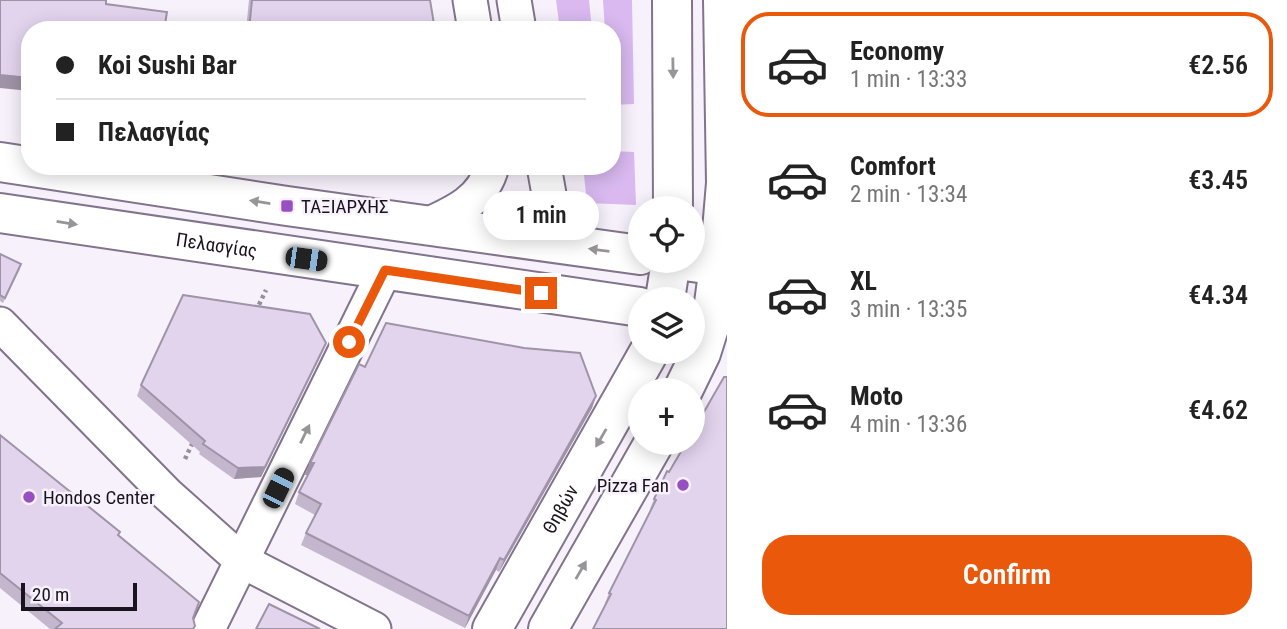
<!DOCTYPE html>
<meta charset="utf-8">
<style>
:root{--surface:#fff;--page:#f2f2f2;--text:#222;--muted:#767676;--line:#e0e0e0;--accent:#ea580c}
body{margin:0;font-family:"Roboto Condensed",sans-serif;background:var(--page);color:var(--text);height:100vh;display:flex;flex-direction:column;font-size:26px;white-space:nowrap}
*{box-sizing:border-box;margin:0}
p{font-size:23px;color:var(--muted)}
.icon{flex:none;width:38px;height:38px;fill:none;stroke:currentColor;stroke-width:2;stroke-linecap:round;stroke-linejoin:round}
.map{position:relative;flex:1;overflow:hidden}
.sheet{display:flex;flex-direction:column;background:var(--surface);width:560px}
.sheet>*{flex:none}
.banner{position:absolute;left:21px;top:21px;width:600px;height:154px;border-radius:28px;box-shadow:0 4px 18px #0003;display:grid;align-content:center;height:154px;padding:0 35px;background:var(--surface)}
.controls{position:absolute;left:628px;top:196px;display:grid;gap:14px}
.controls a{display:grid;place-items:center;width:77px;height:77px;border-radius:50%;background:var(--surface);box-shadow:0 4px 18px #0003;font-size:35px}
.scale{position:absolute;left:21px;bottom:18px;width:116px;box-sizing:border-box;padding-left:7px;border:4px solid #18131c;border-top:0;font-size:19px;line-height:24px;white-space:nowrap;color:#18131c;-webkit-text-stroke:5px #f7f1fc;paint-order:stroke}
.end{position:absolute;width:32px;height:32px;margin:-16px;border:9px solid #ea580c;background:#fff;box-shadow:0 0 0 4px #fff}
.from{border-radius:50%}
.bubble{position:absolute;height:49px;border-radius:24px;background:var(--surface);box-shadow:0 4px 18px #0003;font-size:23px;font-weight:600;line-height:49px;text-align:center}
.car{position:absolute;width:21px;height:42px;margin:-21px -10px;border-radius:9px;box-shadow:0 0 5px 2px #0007;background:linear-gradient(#222 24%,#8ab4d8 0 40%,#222 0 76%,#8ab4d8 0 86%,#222 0)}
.banner b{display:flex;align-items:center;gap:24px;height:66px;font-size:26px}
.banner b+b{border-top:2px solid var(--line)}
.banner i{width:18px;height:18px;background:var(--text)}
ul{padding:12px 0 0;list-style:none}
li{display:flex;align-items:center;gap:21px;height:105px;margin:0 14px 10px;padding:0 21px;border:4px solid transparent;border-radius:28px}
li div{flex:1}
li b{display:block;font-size:26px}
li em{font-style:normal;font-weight:600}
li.current{border-color:var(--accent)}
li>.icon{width:63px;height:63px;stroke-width:1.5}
.primary-button{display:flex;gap:14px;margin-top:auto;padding:14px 35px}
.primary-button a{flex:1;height:80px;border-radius:28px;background:var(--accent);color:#fff;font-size:28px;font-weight:600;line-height:80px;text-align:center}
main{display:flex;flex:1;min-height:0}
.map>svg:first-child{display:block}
</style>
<main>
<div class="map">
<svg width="727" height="629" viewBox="0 0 727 629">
<rect width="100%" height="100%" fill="#f7f1fc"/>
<path fill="#d9b9f0" d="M 556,0 L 589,0 L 592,30 L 560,30 Z
M 603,0 L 632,0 L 634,104 L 613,105 L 612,30 L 605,30 Z
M 613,151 L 634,152 L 636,205 L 587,203 L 583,166 L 612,166 Z"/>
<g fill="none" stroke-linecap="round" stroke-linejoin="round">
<g stroke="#82748c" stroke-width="37">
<path id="minor" d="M 470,0 L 475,30
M 514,0 L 519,30
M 544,166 L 558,245
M 425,226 C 454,213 484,200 492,166
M 0,324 L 167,494 L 242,561 L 374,629
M 208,629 L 385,270"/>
</g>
<g stroke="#82748c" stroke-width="42">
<g id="tertiary">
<path d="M 0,162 L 287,206 L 640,255"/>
<path id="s1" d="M 0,213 L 640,307"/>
<path d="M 685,261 L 727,267"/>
</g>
</g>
<g stroke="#82748c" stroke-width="42">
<g id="secondary">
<path d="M 672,0 L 673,208"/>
<path d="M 665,299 L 671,261"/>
<path d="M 683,390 L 701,353 L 712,318 L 719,266 L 726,183 L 723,0"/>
<path id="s2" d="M 492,629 L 649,352"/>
<path d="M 548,629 L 654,443"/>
</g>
</g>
<path stroke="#958f99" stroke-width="4.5" stroke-dasharray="3.5 3.5" stroke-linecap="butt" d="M 256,311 L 266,290
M 185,459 L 193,442"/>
<use href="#minor" stroke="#fff" stroke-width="33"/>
<use href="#tertiary" stroke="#fff" stroke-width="38"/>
<use href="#secondary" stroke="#fff" stroke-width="38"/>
</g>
<path fill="#c3b6cd" d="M 249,0 L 430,0 L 435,30 L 246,30 Z
M 0,254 L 20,269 L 3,303 L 0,301 Z
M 322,353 L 261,477 L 234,479 L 199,454 L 200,452 L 137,396 L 141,385 Z
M 365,367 L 596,396 L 592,408 L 499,572 L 496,570 L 465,628 L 301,545 L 306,533 L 315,515 L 295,504 L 299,492 L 308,475 L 305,475 L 310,463 Z
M 0,435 L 119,536 L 193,618 L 194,629 L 50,629 L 0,588 Z
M 669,472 L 606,603 L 605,603 L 609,593 L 651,509 L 650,509 L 654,499 Z"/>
<path fill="#9f94a7" d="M 0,75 L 30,78 L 30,91 L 0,88 Z
M 326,343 L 322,353 L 261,477 L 234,479 L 238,468 Z
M 596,396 L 592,408 L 499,572 L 504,560 Z
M 310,463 L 314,463 L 310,475 L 305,475 Z
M 500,558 L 496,570 L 465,628 L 469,616 Z"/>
<path fill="#e3d4ee" stroke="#9f94a7" stroke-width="2" d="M 0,0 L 106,0 L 106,4 L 167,12 L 164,30 L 30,30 L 30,78 L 0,75 Z
M 252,0 L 430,0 L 435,30 L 249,30 Z
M 0,254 L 21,264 L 5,298 L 0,295 Z
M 183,295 L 310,314 L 326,343 L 265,467 L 238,468 L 203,444 L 205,441 L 141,385 Z
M 386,323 L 524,348 L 580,353 L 596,396 L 504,560 L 500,558 L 469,616 L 306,533 L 321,504 L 299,492 L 314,463 L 310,463 L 359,364 L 365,367 Z
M 724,377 L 727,377 L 727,629 L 593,629 L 611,594 L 609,593 L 656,500 L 654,499 L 667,471 L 669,472 L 686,443 L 693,443 L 693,431 Z
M 0,435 L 120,532 L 118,535 L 199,602 L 193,618 L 195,626 L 193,629 L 55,629 L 62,623 L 0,573 Z
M 269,604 L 320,629 L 256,629 Z"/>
<defs><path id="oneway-solid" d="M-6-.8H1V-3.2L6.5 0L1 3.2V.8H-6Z" transform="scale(1.75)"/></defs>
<g fill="#979599">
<use href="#oneway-solid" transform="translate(673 68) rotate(89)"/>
<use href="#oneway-solid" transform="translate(260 202) rotate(-171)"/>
<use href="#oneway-solid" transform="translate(67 223) rotate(9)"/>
<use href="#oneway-solid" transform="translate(599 250) rotate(-173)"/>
<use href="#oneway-solid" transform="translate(305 434) rotate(-64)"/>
<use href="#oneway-solid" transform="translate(601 438) rotate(120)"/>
<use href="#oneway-solid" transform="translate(581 570) rotate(-60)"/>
</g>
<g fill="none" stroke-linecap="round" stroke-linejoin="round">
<path stroke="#ea580c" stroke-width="9" d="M 349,342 L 385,270 L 541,293"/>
</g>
<g fill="#984fc2" stroke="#f7f1fc" stroke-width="2.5">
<rect x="280" y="199" width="14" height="14" rx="3.5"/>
<circle cx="683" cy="485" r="7"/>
<circle cx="29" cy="497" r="7"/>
</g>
<g text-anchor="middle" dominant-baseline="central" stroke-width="5" stroke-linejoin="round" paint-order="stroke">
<g font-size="19" fill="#18131c" stroke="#f7f1fc" text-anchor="start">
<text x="301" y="206">ΤΑΞΙΑΡΧΗΣ</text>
<text x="669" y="485" text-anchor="end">Pizza Fan</text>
<text x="43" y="497">Hondos Center</text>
</g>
<g font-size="19" fill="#18131c" stroke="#f7f1fc">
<text stroke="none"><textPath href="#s1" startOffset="219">Πελασγίας</textPath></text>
<text stroke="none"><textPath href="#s2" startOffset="138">Θηβών</textPath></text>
</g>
</g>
</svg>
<div class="controls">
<a><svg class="icon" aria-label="locate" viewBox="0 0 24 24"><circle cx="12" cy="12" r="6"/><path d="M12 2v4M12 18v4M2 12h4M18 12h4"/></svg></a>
<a><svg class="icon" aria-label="layers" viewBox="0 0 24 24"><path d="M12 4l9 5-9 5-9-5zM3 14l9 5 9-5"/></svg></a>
<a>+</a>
</div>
<div class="scale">20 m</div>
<i class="end from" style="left:349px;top:342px"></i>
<i class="end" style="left:541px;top:293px"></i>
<div class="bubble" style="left:483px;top:191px;width:116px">1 min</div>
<i class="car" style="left:306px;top:259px;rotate:98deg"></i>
<i class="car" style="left:278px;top:488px;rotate:26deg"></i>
<div class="banner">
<b><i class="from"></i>Koi Sushi Bar</b>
<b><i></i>Πελασγίας</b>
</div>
</div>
<section class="sheet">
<ul>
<li class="current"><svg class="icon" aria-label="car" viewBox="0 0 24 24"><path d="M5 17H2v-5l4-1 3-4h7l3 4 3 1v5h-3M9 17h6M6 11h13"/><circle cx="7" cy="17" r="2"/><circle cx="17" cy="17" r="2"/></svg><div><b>Economy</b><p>1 min · 13:33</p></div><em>€2.56</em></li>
<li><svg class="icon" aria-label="car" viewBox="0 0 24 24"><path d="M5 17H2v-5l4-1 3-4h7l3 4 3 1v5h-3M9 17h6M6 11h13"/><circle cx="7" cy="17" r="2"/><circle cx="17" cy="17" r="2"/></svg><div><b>Comfort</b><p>2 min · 13:34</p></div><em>€3.45</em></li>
<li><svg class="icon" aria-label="car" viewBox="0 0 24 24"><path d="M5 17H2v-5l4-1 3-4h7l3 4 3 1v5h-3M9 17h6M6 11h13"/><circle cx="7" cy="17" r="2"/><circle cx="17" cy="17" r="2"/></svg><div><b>XL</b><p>3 min · 13:35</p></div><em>€4.34</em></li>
<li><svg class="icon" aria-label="car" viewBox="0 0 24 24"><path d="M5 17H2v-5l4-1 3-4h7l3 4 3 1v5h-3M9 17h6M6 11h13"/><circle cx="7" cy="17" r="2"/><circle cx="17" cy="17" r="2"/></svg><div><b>Moto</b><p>4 min · 13:36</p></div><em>€4.62</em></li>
</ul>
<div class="primary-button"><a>Confirm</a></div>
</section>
</main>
